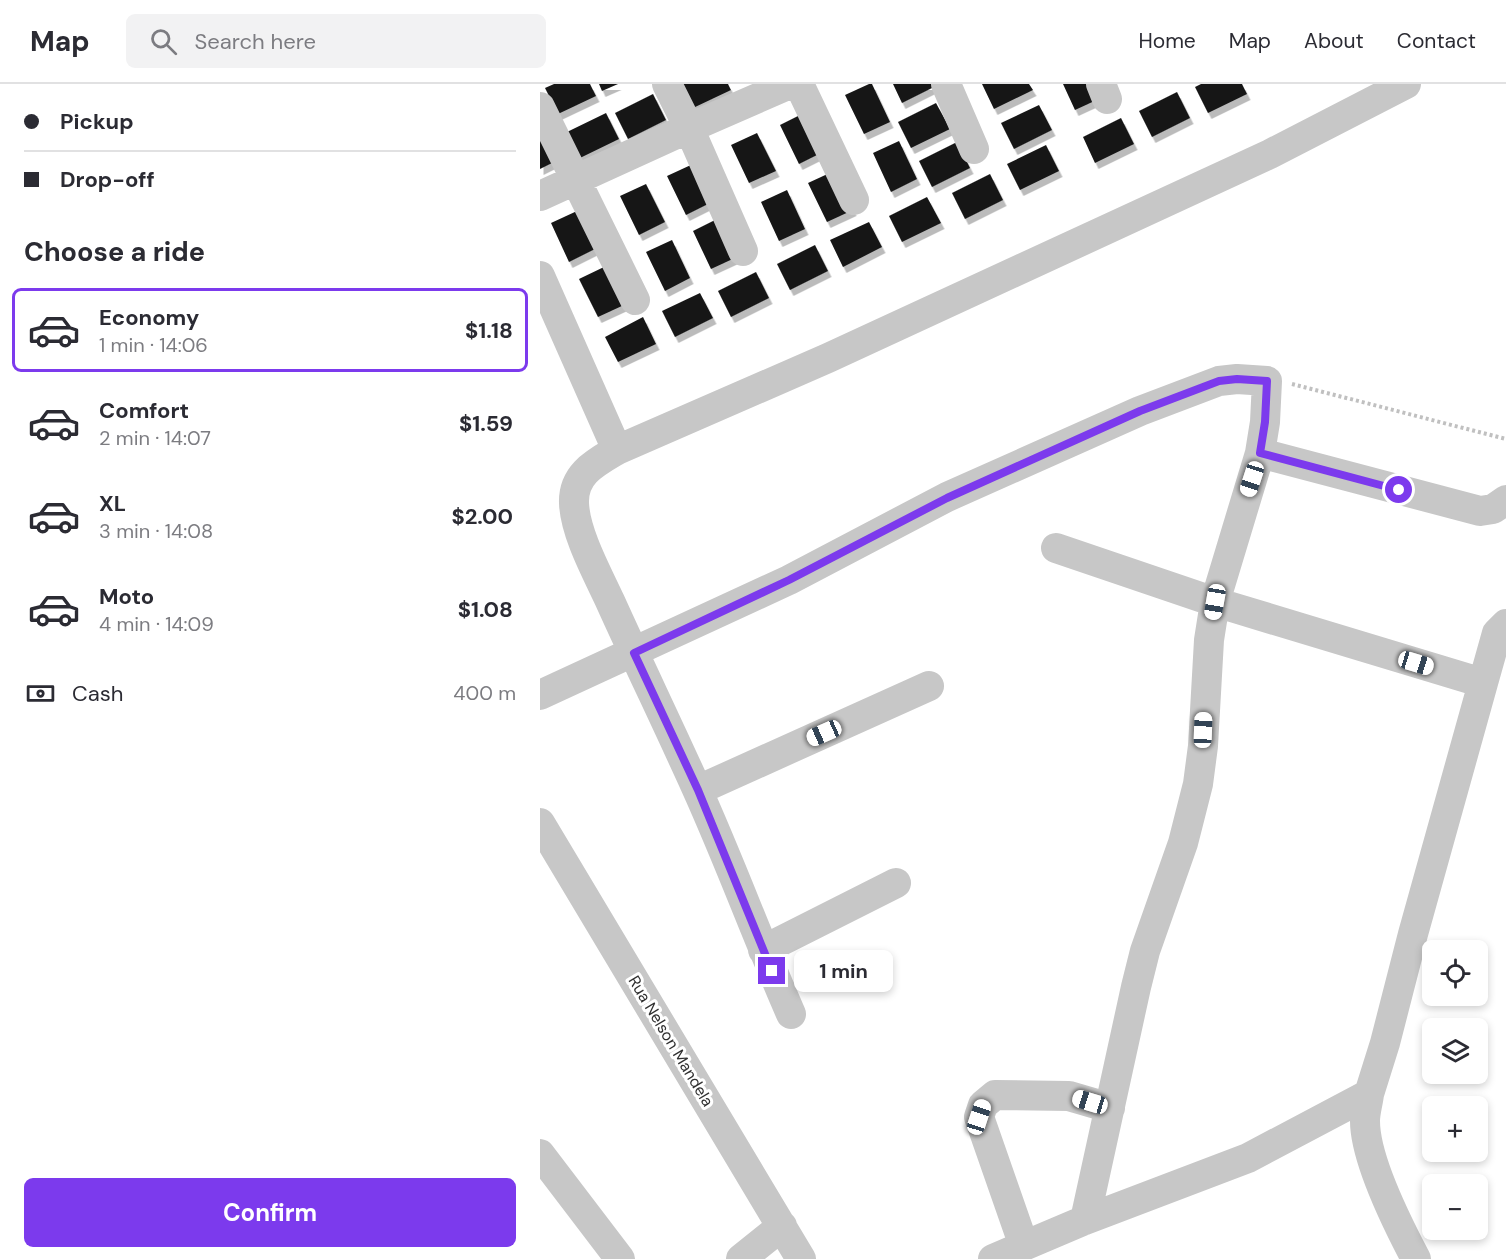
<!DOCTYPE html>
<meta charset="utf-8">
<style>
:root{--surface:#fff;--page:#f2f2f3;--text:#2b2b33;--muted:#7c7c81;--line:#e1e1e2;--accent:#7c3aed}
body{margin:0;font-family:"DM Sans",sans-serif;background:var(--page);color:var(--text);height:100vh;display:flex;flex-direction:column;font-size:22px;white-space:nowrap}
*{box-sizing:border-box;margin:0}
p{font-size:20px;color:var(--muted)}
.icon{flex:none;width:33px;height:33px;fill:none;stroke:currentColor;stroke-width:2;stroke-linecap:round;stroke-linejoin:round}
.map{position:relative;flex:1;overflow:hidden}
.drawer{display:flex;flex-direction:column;background:var(--surface);width:540px}
.drawer>*{flex:none}
.hud{display:grid;align-content:center;height:132px;padding:0 24px;background:var(--surface)}
.fabs{position:absolute;left:882px;top:856px;display:grid;gap:12px}
.fabs a{display:grid;place-items:center;width:66px;height:66px;border-radius:9px;background:var(--surface);box-shadow:0 3px 9px #0003;font-size:30px}
.end{position:absolute;width:27px;height:27px;margin:-14px;border:8px solid #7c3aed;background:#fff;box-shadow:0 0 0 3px #fff}
.from{border-radius:50%}
.bubble{position:absolute;height:42px;border-radius:9px;background:var(--surface);box-shadow:0 3px 9px #0003;font-size:20px;font-weight:700;line-height:42px;text-align:center}
.car{position:absolute;width:18px;height:36px;margin:-18px -9px;border-radius:8px;box-shadow:0 0 4px 2px #0007;background:linear-gradient(#fff 24%,#345 0 40%,#fff 0 76%,#345 0 86%,#fff 0)}
.hud b{display:flex;align-items:center;gap:21px;height:57px;font-size:22px}
.hud b+b{border-top:2px solid var(--line)}
.hud i{width:15px;height:15px;background:var(--text)}
ul{padding:0;list-style:none}
li{display:flex;align-items:center;gap:18px;height:84px;margin:0 12px 9px;padding:0 12px;border:3px solid transparent;border-radius:9px}
li div{flex:1}
li b{display:block;font-size:22px}
li em{font-style:normal;font-weight:700}
li.on{border-color:var(--accent)}
li>.icon{width:54px;height:54px;stroke-width:1.5}
h2{padding:0 24px;font-size:27px;line-height:72px}
.pay{display:flex;align-items:center;gap:15px;height:66px;padding:0 24px;font-size:22px}
.pay p{margin-inline-start:auto}
.primary-button{display:flex;gap:12px;margin-top:auto;padding:12px 24px}
.primary-button a{flex:1;height:69px;border-radius:9px;background:var(--accent);color:#fff;font-size:24px;font-weight:700;line-height:69px;text-align:center}
header{display:flex;align-items:center;gap:36px;box-sizing:border-box;height:84px;padding:0 30px;background:var(--surface);border-bottom:2px solid var(--line)}
header strong{font-size:28px}
nav{display:flex;gap:33px;margin-inline-start:auto;font-size:21px}
.search{width:420px;height:54px;background:var(--page);display:flex;align-items:center;gap:15px;box-sizing:border-box;padding:0 21px;border-radius:9px;color:var(--muted);font-size:22px}
main{display:flex;flex:1;min-height:0}
.map>svg:first-child{display:block}
</style>
<header>
<strong>Map</strong>
<div class="search"><svg class="icon" aria-label="search" viewBox="0 0 24 24"><circle cx="10" cy="10" r="6"/><path d="M15 15l6 6"/></svg>Search here</div>
<nav><a>Home</a><a>Map</a><a>About</a><a>Contact</a></nav>
</header>
<main>
<section class="drawer">
<div class="hud">
<b><i class="from"></i>Pickup</b>
<b><i></i>Drop-off</b>
</div>
<h2>Choose a ride</h2>
<ul>
<li class="on"><svg class="icon" aria-label="car" viewBox="0 0 24 24"><path d="M5 17H2v-5l4-1 3-4h7l3 4 3 1v5h-3M9 17h6M6 11h13"/><circle cx="7" cy="17" r="2"/><circle cx="17" cy="17" r="2"/></svg><div><b>Economy</b><p>1 min · 14:06</p></div><em>$1.18</em></li>
<li><svg class="icon" aria-label="car" viewBox="0 0 24 24"><path d="M5 17H2v-5l4-1 3-4h7l3 4 3 1v5h-3M9 17h6M6 11h13"/><circle cx="7" cy="17" r="2"/><circle cx="17" cy="17" r="2"/></svg><div><b>Comfort</b><p>2 min · 14:07</p></div><em>$1.59</em></li>
<li><svg class="icon" aria-label="car" viewBox="0 0 24 24"><path d="M5 17H2v-5l4-1 3-4h7l3 4 3 1v5h-3M9 17h6M6 11h13"/><circle cx="7" cy="17" r="2"/><circle cx="17" cy="17" r="2"/></svg><div><b>XL</b><p>3 min · 14:08</p></div><em>$2.00</em></li>
<li><svg class="icon" aria-label="car" viewBox="0 0 24 24"><path d="M5 17H2v-5l4-1 3-4h7l3 4 3 1v5h-3M9 17h6M6 11h13"/><circle cx="7" cy="17" r="2"/><circle cx="17" cy="17" r="2"/></svg><div><b>Moto</b><p>4 min · 14:09</p></div><em>$1.08</em></li>
</ul>
<div class="pay"><svg class="icon" aria-label="cash" viewBox="0 0 24 24"><path d="M3 7h18v10H3z"/><circle cx="12" cy="12" r="2"/></svg>Cash<p>400 m</p></div>
<div class="primary-button"><a>Confirm</a></div>
</section>
<div class="map">
<svg width="966" height="1175" viewBox="0 0 966 1175">
<defs>
<filter id="shadow"><feDropShadow dx="3.5" dy="6" stdDeviation="0" flood-color="#0004"/></filter>
</defs>
<rect width="100%" height="100%" fill="#fff"/>
<path fill="#171717" filter="url(#shadow)" d="M 14,0 L 50,0 L 56,12 L 18,30 L 5,4 Z
M 59,0 L 78,0 L 62,7 Z
M 141,0 L 188,0 L 191,6 L 153,24 Z
M 329,0 L 332,0 L 350,38 L 324,50 L 305,11 Z
M 353,0 L 400,0 L 362,19 Z
M 442,0 L 489,0 L 493,6 L 454,25 Z
M 523,0 L 555,0 L 561,14 L 535,26 Z
M 661,0 L 702,0 L 707,10 L 668,29 L 655,3 Z
M 637,8 L 650,34 L 612,53 L 599,27 Z
M 113,10 L 126,36 L 88,55 L 75,29 Z
M 396,19 L 410,45 L 371,64 L 358,38 Z
M 499,21 L 512,46 L 474,65 L 461,39 Z
M 266,28 L 285,67 L 259,80 L 240,41 Z
M 66,29 L 79,55 L 40,74 L 27,48 Z
M 581,34 L 594,60 L 555,79 L 543,53 Z
M 217,49 L 236,87 L 209,99 L 191,61 Z
M 0,55 L 12,79 L 0,85 Z
M 359,57 L 377,95 L 351,108 L 333,69 Z
M 417,58 L 430,84 L 392,103 L 379,77 Z
M 506,61 L 519,87 L 480,106 L 467,80 Z
M 153,80 L 172,118 L 146,131 L 127,92 Z
M 294,87 L 313,126 L 287,138 L 268,99 Z
M 450,90 L 463,116 L 425,135 L 412,109 Z
M 106,100 L 125,138 L 99,151 L 80,112 Z
M 247,106 L 265,145 L 239,157 L 221,118 Z
M 387,113 L 401,139 L 362,158 L 349,132 Z
M 37,127 L 55,165 L 29,178 L 11,139 Z
M 179,134 L 197,173 L 171,185 L 153,147 Z
M 329,138 L 342,163 L 303,183 L 290,156 Z
M 132,156 L 150,194 L 125,207 L 106,168 Z
M 275,161 L 288,187 L 250,206 L 237,180 Z
M 66,182 L 84,221 L 58,233 L 39,195 Z
M 216,188 L 229,214 L 191,233 L 178,207 Z
M 160,209 L 173,234 L 135,253 L 122,227 Z
M 103,233 L 116,260 L 78,278 L 65,253 Z"/>
<g fill="none" stroke-linecap="round" stroke-linejoin="round">
<path stroke="#c0c0c0" stroke-width="4" stroke-dasharray="3 3" stroke-linecap="butt" d="M 752,300 L 966,355"/>
<path stroke="#c7c7c7" stroke-width="30" d="M 127,0 L 149,44 L 203,167
M 259,0 L 314,116
M 406,0 L 434,65
M 561,0 L 567,15
M 0,23 L 95,216
M 0,112 L 149,44 L 250,0
M 0,192 L 77,366
M 720,369 L 940,427 L 953,425 L 966,416
M 516,464 L 675,518 L 943,599
M 0,611 L 249,496 L 407,413 L 600,327 L 679,297 L 697,295 L 727,297 L 725,338 L 720,369 L 675,518 L 669,556 L 663,662 L 658,700 L 643,759 L 605,867 L 596,903 L 545,1136
M 158,706 L 389,602
M 0,739 L 261,1175
M 223,866 L 356,799
M 251,930 C 218,855 190,778 156,703 C 128,641 98,579 70,517 C 57,489 35,449 34,419 C 33,390 55,379 77,366 L 288,274 L 730,70 L 866,0
M 829,1010 L 845,959 L 873,850 L 943,599 L 957,549 L 966,540
M 0,1070 L 80,1175
M 484,1162 L 439,1033 L 443,1021 L 455,1011 L 529,1012 L 570,1024
M 201,1175 L 242,1142
M 453,1175 L 545,1136 L 708,1074 L 829,1010 C 828,1019 825,1028 825,1037 C 825,1076 858,1141 876,1175"/>
</g>
<g fill="none" stroke-linecap="round" stroke-linejoin="round">
<path stroke="#7c3aed" stroke-width="8" d="M 232,887 L 158,706 L 94,569 L 249,496 L 407,414 L 600,327 L 679,297 L 697,295 L 727,297 L 725,338 L 720,369 L 859,406"/>
</g>
<g text-anchor="middle" dominant-baseline="central" stroke-width="6" stroke-linejoin="round" paint-order="stroke">
<g font-size="16" fill="#303030" stroke="#fff">
<text transform="translate(131 957) rotate(59)">Rua Nelson Mandela</text>
</g>
</g>
</svg>
<div class="fabs">
<a><svg class="icon" aria-label="locate" viewBox="0 0 24 24"><circle cx="12" cy="12" r="6"/><path d="M12 2v4M12 18v4M2 12h4M18 12h4"/></svg></a>
<a><svg class="icon" aria-label="layers" viewBox="0 0 24 24"><path d="M12 4l9 5-9 5-9-5zM3 14l9 5 9-5"/></svg></a>
<a>+</a>
<a>−</a>
</div>
<i class="end from" style="left:859px;top:406px"></i>
<i class="end" style="left:232px;top:887px"></i>
<div class="bubble" style="left:254px;top:866px;width:99px">1 min</div>
<i class="car" style="left:712px;top:395px;rotate:198deg"></i>
<i class="car" style="left:675px;top:518px;rotate:190deg"></i>
<i class="car" style="left:876px;top:579px;rotate:107deg"></i>
<i class="car" style="left:663px;top:646px;rotate:2deg"></i>
<i class="car" style="left:284px;top:649px;rotate:246deg"></i>
<i class="car" style="left:550px;top:1018px;rotate:287deg"></i>
<i class="car" style="left:439px;top:1033px;rotate:18deg"></i>
</div>
</main>
